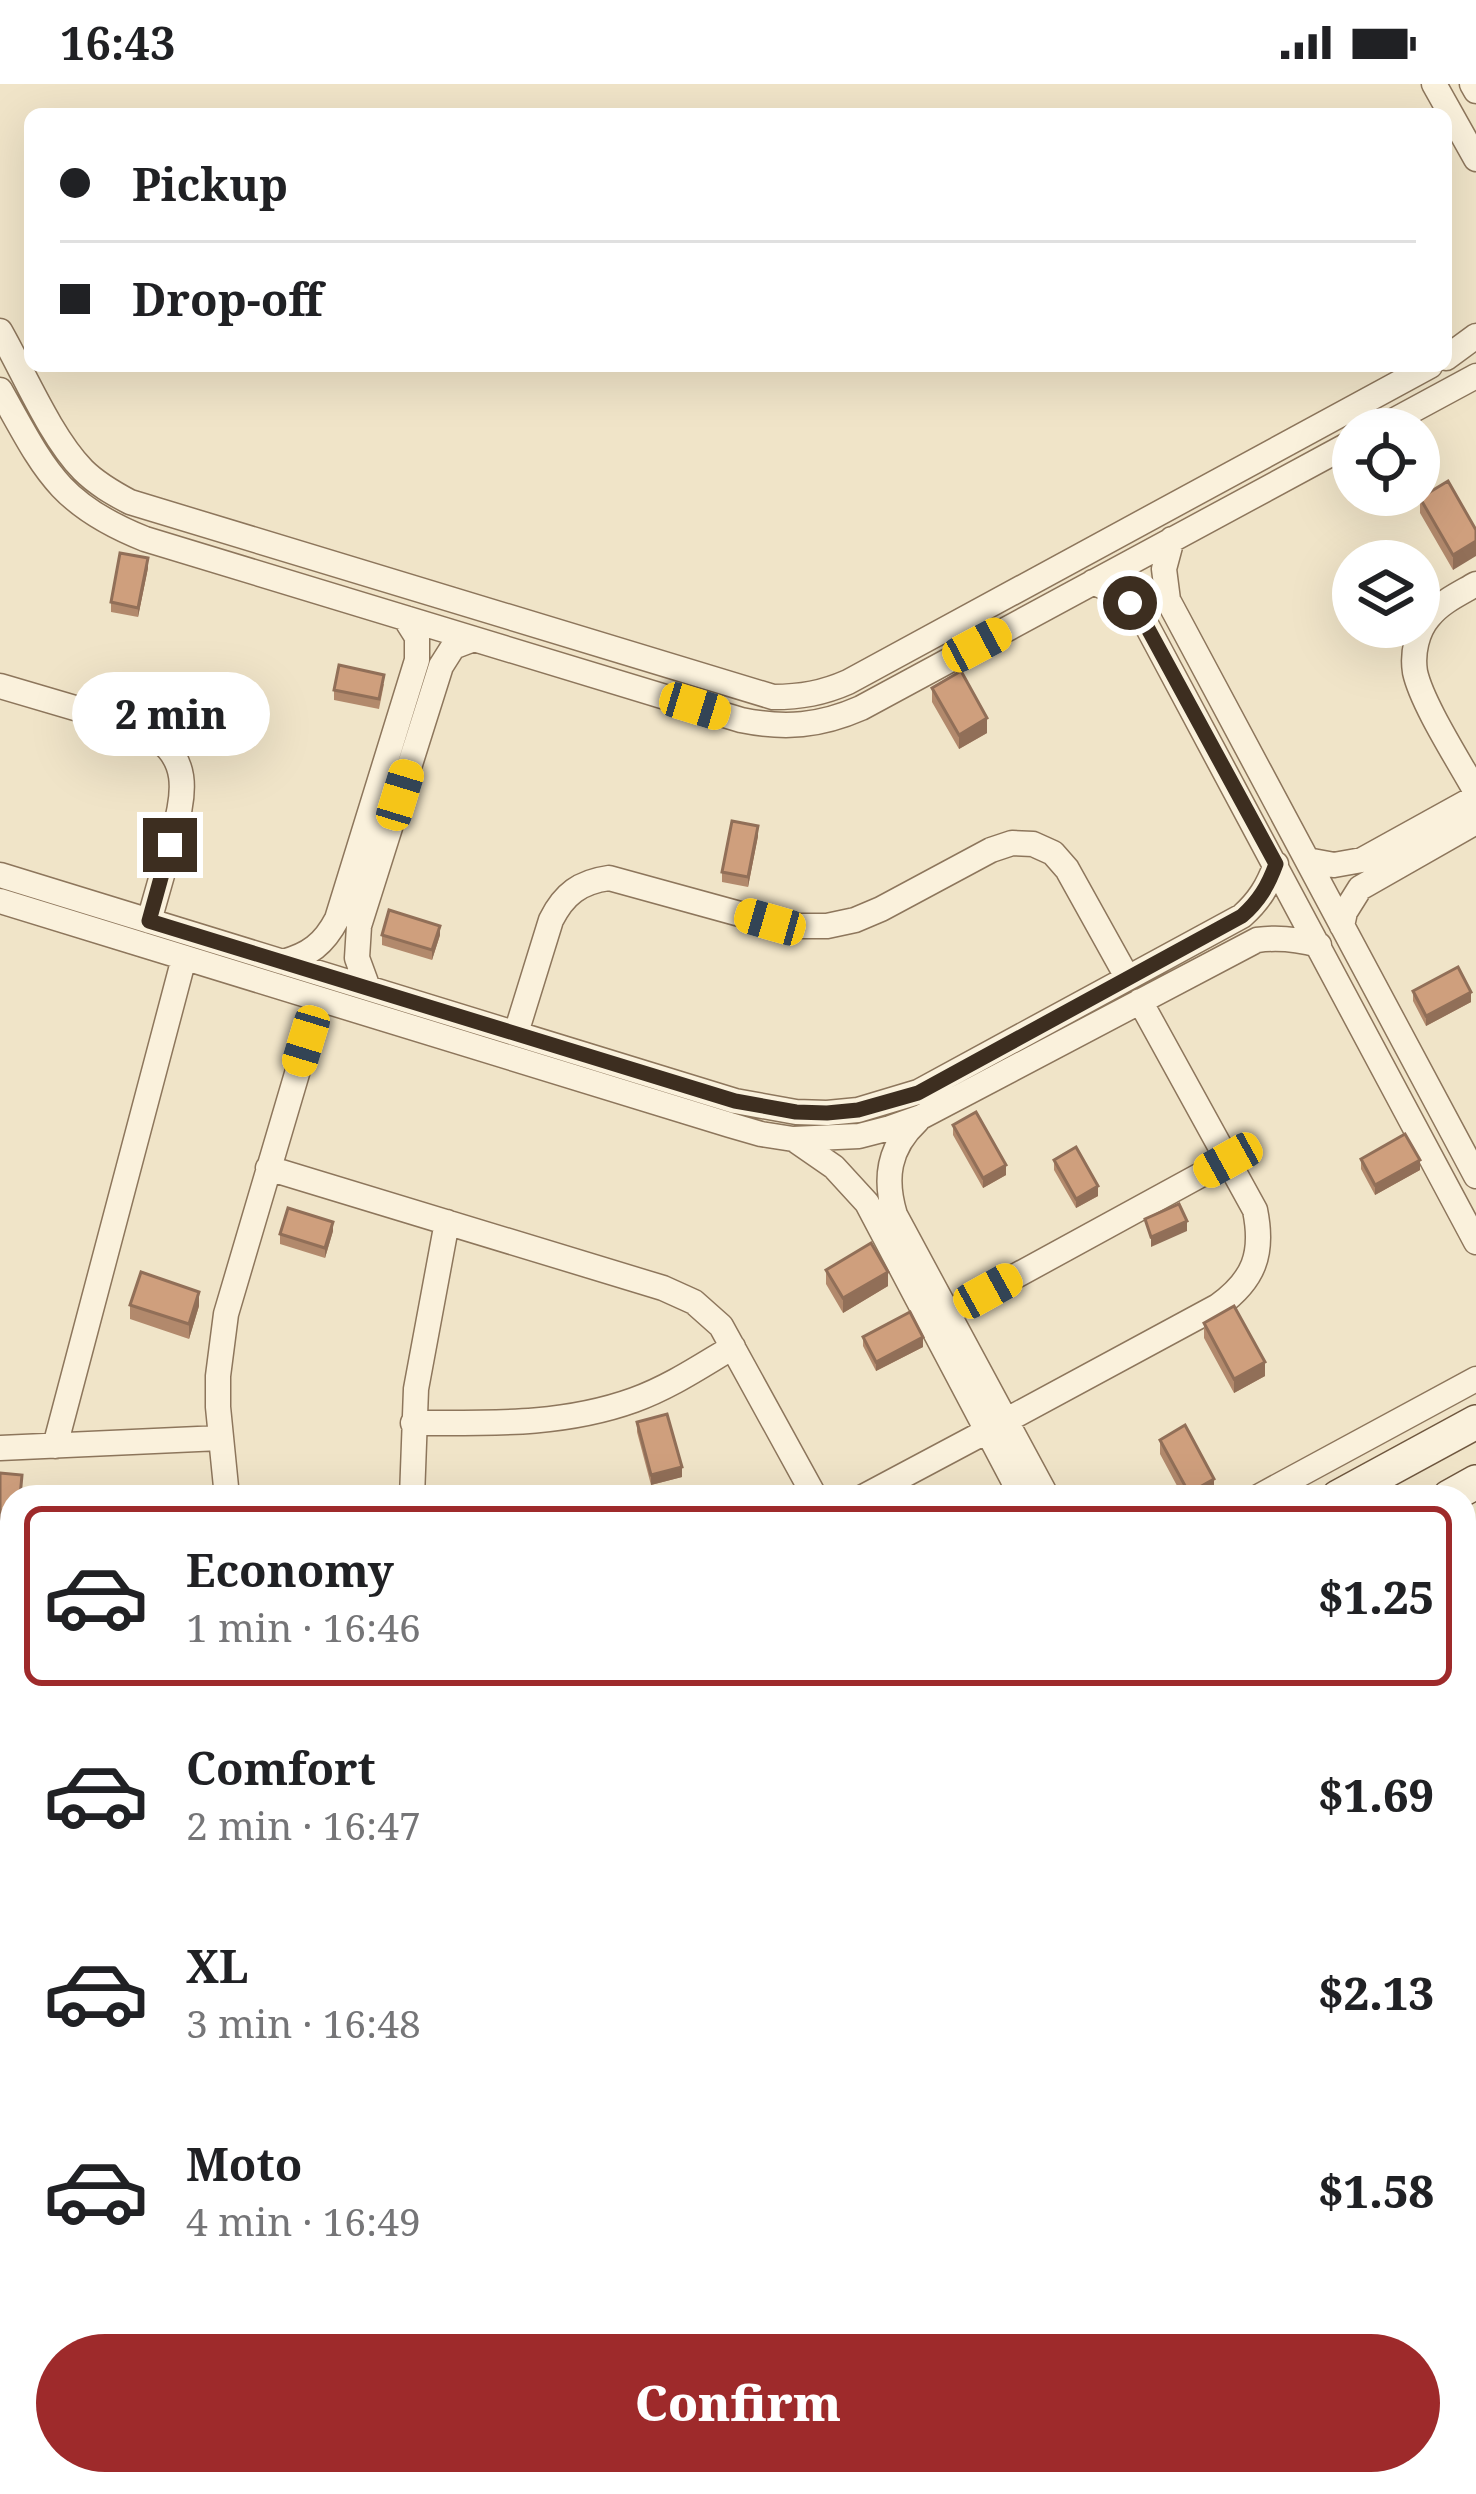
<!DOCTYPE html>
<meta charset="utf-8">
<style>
:root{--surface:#fff;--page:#f6f6f6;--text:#202124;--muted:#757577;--line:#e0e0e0;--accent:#9e2a2b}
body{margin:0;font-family:"Noto Serif",serif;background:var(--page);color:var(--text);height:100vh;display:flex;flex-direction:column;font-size:45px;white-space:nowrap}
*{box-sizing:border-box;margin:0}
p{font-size:39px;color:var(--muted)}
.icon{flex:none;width:66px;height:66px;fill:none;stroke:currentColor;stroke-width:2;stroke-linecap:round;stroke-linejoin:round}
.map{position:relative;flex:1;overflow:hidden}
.sheet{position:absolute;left:0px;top:1401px;width:1476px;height:1011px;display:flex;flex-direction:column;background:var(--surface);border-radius:36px 36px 0 0;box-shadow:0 12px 48px #0002}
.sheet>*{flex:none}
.top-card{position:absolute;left:24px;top:24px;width:1428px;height:264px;border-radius:18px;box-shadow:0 12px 48px #0002;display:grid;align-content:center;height:264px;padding:0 36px;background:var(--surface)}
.tools{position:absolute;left:1332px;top:324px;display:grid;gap:24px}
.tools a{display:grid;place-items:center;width:108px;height:108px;border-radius:50%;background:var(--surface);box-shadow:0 12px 48px #0002;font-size:60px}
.end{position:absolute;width:54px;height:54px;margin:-27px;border:15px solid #3d2e20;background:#fff;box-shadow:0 0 0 6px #fff}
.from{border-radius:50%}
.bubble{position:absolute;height:84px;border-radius:42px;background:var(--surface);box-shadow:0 12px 48px #0002;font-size:39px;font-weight:800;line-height:84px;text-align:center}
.car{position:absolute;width:36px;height:72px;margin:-36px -18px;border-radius:15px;box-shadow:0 0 9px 3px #0007;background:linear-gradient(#f5c518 24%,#345 0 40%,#f5c518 0 76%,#345 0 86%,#f5c518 0)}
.top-card b{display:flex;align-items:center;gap:42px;height:114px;font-size:45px}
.top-card b+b{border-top:3px solid var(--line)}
.top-card i{width:30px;height:30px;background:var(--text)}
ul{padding:21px 0 0;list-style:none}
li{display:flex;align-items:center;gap:36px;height:180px;margin:0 24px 18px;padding:0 12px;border:6px solid transparent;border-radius:18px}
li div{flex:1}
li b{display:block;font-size:45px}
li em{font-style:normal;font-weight:800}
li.selected{border-color:var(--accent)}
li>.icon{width:108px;height:108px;stroke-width:1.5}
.button{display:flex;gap:24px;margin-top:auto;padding:24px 36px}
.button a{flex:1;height:138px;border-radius:72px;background:var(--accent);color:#fff;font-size:48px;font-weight:800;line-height:138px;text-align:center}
.status{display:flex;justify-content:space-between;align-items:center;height:84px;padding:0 60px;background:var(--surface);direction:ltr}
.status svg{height:33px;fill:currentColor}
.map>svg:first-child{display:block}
</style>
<div class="status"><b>16:43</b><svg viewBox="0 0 49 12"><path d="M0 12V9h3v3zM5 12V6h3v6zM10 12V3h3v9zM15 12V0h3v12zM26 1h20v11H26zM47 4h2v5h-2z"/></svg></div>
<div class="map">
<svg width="1476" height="2410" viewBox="0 0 1476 2410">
<rect width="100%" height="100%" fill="#f0e4c8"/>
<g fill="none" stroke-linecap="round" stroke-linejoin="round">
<g stroke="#8d765c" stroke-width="27">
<path id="street" d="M 1434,0 L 1476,75
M 1472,0 L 1476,7
M 0,247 C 24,289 50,352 83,386 C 97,400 113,409 130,418 L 773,613 C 801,613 823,609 848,598 L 1430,282
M 1446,274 L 1476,252
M 0,306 C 44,384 57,420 145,455 L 741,636 C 785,645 820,642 861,624 L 1353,358
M 1378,345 L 1476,292
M 1172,455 L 1164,485 L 1168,516 L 1476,1092
M 1093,498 L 1119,510 L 1140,529 L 1476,1158
M 1476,500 C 1459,510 1441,518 1429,533 C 1417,547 1412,569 1415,588 C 1422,620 1459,677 1476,708
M 0,602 L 136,642 C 196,670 185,709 170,763 C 163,788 156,813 149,837
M 1307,776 L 1334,781 L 1362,776 L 1476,713
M 0,791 L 735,1017 L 796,1028 L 827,1029 L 858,1026 L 918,1008 L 1242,832 C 1259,817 1268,802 1276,780
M 0,817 L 730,1041 L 761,1050 L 793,1055 L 859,1052 L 890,1044 L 921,1033 L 1257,856 C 1279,853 1297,855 1319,861
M 1342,842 L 1345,828 L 1360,804 L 1476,738
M 283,878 C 309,871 324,860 337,835 L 417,576 L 417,553 L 405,534
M 368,904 L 357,874 L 359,842 L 441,582 L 453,563 L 474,555
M 516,949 L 551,836 C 564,810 580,798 609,794 L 769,838 L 798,842 L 827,842 L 855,836 L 881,825 L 991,766 L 1012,759 L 1033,760 L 1053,769 L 1067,785 L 1127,893
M 917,1037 C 888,1064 884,1095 895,1131 L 1047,1413
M 795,1056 L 834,1083 L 867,1119 L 1022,1413
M 268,1084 L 663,1204 L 694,1218 L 721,1242 L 815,1413
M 948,1229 L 1228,1076
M 1005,1337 L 1218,1222 C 1254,1196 1264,1170 1255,1126 L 1140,917
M 413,1339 C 488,1339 562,1342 634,1316 C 670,1303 701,1282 733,1263
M 55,1362 L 184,874
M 0,1364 L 220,1354
M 227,1413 L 218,1323 L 218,1292 L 226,1230 L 319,915
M 412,1413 L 416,1305 L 447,1138
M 863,1413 L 987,1347
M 1258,1413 L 1476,1295
M 0,1554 L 12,1551
M 0,1782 L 12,1777"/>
</g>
<g stroke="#6f573f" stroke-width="36">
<path id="secondary" d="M 1338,1413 L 1476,1338
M 1449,1413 L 1476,1398
M 0,1825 L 12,1820
M 0,1884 L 12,1879"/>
</g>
<use href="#street" stroke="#faf1dc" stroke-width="24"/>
<use href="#secondary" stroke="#faf1dc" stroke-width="33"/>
</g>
<path fill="#b2896c" d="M 1420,414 L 1476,446 L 1453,486 L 1420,429 Z
M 148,484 L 138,533 L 111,528 L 111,518 Z
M 384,600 L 379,625 L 334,616 L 334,606 Z
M 932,604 L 987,649 L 959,665 L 932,618 Z
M 758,752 L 748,803 L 722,798 L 722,788 Z
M 382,851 L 440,851 L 432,876 L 382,861 Z
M 1413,907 L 1471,918 L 1426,942 L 1413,917 Z
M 953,1041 L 1006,1091 L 983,1104 L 953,1051 Z
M 1361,1075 L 1420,1086 L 1375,1111 L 1361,1085 Z
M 1054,1076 L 1098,1112 L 1076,1124 L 1054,1086 Z
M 333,1147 L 325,1174 L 280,1160 L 280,1150 Z
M 826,1186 L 888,1202 L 843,1229 L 826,1200 Z
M 130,1221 L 199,1222 L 189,1255 L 130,1235 Z
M 1204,1239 L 1265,1292 L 1234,1309 L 1204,1254 Z
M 863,1253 L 923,1263 L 876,1287 L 863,1262 Z
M 637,1338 L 682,1393 L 651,1401 L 637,1348 Z
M 1160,1356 L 1214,1409 L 1207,1413 L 1183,1413 L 1160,1370 Z
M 0,1389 L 12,1413 L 12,1450 L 0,1449 Z"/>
<path fill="#916f58" d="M 1476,457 L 1476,472 L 1453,486 L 1453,471 Z
M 148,474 L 148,484 L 138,533 L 138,524 Z
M 987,634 L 987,649 L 959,665 L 959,651 Z
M 758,742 L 758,752 L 748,803 L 748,793 Z
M 440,842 L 440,851 L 432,876 L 432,866 Z
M 1471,908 L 1471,918 L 1426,942 L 1426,932 Z
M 1420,1076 L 1420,1086 L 1375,1111 L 1375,1101 Z
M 1006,1081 L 1006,1091 L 983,1104 L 983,1094 Z
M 1098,1102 L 1098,1112 L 1076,1124 L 1076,1115 Z
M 1187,1137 L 1187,1147 L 1151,1163 L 1151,1153 Z
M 333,1138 L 333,1147 L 325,1174 L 325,1164 Z
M 888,1188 L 888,1202 L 843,1229 L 843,1214 Z
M 199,1208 L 199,1222 L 189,1255 L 189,1240 Z
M 923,1253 L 923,1263 L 876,1287 L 876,1278 Z
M 1265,1278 L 1265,1292 L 1234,1309 L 1234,1295 Z
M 682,1383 L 682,1393 L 651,1401 L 651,1391 Z
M 1214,1395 L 1214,1409 L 1207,1413 L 1189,1413 L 1189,1409 Z"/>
<path fill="#cf9f7d" stroke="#916f58" stroke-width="3" d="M 1448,397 L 1476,446 L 1476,457 L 1453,471 L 1420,414 Z
M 120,469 L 148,474 L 138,524 L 111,518 Z
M 339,581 L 384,591 L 379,615 L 334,606 Z
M 961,587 L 987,634 L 959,651 L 932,604 Z
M 732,737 L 758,742 L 748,793 L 722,788 Z
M 389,826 L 440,842 L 432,866 L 382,851 Z
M 1458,883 L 1471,908 L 1426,932 L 1413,907 Z
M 976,1028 L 1006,1081 L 983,1094 L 953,1041 Z
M 1405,1050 L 1420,1076 L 1375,1101 L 1361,1075 Z
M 1076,1063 L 1098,1102 L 1076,1115 L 1054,1076 Z
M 1179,1120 L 1187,1137 L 1151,1153 L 1145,1135 Z
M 288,1124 L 333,1138 L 325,1164 L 280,1150 Z
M 871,1159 L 888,1188 L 843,1214 L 826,1186 Z
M 141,1188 L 199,1208 L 189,1240 L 130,1221 Z
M 1234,1222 L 1265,1278 L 1234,1295 L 1204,1239 Z
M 910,1228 L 923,1253 L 876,1278 L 863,1253 Z
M 667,1330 L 682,1383 L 651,1391 L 637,1338 Z
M 1185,1341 L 1214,1395 L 1189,1409 L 1160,1356 Z
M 0,1389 L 22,1391 L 20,1413 L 12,1413 L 12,1440 L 0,1439 Z"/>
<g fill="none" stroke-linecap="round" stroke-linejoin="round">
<path stroke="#3d2e20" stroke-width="15" d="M 170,761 L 149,837 L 735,1017 L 796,1028 L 827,1029 L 858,1026 L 918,1009 L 1242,832 C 1259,817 1268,802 1276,780 L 1140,530 L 1130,519"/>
</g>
</svg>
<div class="tools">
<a><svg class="icon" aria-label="locate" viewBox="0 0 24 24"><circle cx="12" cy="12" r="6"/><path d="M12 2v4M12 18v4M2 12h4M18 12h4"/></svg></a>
<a><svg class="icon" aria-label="layers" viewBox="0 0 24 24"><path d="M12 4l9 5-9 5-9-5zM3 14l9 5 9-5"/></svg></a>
</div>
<i class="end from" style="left:1130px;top:519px"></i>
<i class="end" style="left:170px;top:761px"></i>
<div class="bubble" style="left:72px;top:588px;width:198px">2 min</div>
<i class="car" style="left:977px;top:561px;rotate:62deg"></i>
<i class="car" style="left:695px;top:622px;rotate:107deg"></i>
<i class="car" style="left:400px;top:711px;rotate:17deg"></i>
<i class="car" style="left:770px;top:838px;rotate:286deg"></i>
<i class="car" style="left:306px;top:957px;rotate:197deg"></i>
<i class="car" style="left:1228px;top:1076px;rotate:241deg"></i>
<i class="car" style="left:988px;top:1207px;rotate:61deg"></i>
<div class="top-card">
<b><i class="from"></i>Pickup</b>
<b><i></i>Drop-off</b>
</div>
<section class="sheet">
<ul>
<li class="selected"><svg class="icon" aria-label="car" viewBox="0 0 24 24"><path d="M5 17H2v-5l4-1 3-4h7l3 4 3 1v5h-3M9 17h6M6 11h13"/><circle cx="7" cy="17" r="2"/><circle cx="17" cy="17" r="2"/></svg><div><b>Economy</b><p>1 min · 16:46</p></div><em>$1.25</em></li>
<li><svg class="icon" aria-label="car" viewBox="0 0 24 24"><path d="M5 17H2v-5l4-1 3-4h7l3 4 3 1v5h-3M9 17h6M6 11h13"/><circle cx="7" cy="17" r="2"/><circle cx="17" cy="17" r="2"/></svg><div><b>Comfort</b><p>2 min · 16:47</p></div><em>$1.69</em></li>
<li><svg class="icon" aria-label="car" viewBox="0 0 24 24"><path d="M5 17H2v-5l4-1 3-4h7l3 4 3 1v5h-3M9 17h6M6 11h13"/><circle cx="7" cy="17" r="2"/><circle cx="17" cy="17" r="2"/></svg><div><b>XL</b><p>3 min · 16:48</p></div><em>$2.13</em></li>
<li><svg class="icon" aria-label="car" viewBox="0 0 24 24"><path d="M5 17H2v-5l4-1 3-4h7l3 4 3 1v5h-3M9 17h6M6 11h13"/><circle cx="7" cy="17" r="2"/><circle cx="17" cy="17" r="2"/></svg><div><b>Moto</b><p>4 min · 16:49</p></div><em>$1.58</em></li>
</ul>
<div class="button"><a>Confirm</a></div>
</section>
</div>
